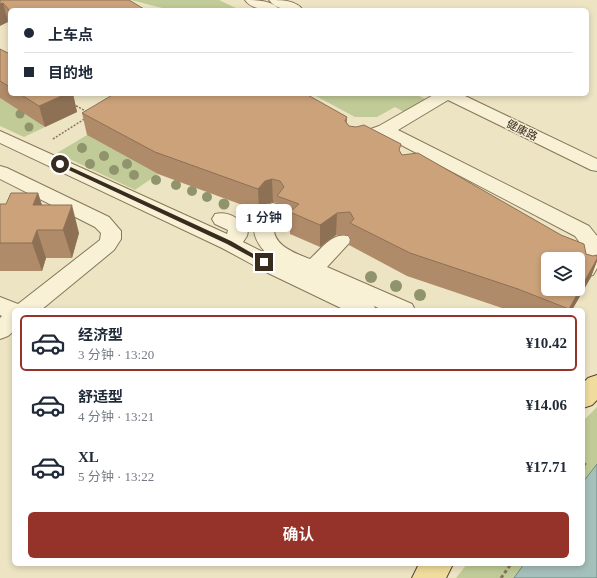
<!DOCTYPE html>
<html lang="zh">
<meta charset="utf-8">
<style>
:root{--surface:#fff;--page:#f2f2f3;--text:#1f2937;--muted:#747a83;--line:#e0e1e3;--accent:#95332b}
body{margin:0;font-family:"Times New Roman","Noto Sans SC",serif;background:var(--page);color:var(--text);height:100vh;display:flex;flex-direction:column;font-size:15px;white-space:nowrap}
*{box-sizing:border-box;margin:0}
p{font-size:13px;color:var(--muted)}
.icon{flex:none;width:22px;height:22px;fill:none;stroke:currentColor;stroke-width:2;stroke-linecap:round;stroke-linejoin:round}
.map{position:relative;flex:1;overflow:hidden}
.drawer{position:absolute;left:12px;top:308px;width:573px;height:258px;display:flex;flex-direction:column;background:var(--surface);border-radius:6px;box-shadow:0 2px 6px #0003}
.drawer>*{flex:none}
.hud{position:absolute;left:8px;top:8px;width:581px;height:88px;border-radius:6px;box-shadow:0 2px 6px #0003;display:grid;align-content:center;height:88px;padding:0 16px;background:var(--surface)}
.buttons{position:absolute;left:541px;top:252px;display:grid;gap:8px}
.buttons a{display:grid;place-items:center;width:44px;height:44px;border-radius:6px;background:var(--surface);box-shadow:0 2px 6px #0003;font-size:20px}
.end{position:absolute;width:18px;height:18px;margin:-9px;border:5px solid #372c1e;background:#fff;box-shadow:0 0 0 2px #fff}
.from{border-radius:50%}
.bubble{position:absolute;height:28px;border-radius:6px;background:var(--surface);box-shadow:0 2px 6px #0003;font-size:13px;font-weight:600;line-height:28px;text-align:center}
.hud b{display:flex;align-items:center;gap:14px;height:38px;font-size:15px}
.hud b+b{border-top:1px solid var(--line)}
.hud i{width:10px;height:10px;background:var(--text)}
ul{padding:7px 0 0;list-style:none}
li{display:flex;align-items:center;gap:12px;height:56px;margin:0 8px 6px;padding:0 8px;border:2px solid transparent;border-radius:6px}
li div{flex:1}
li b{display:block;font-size:15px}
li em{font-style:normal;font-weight:600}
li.selected{border-color:var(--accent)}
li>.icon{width:36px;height:36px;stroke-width:1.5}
.button{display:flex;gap:8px;margin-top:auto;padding:8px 16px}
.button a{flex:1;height:46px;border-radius:6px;background:var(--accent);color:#fff;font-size:16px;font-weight:600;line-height:46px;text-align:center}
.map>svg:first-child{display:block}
</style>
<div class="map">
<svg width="597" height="578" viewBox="0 0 597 578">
<rect width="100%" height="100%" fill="#ede4c3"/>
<path fill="#c1cb97" d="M 131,0 L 219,0 L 240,10 L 170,10 Z
M 312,94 L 415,94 L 425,99 L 404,112 L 395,107 L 377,117 L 355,117 Z
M 0,98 L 45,127 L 24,137 L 0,126 Z
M 87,135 L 158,174 L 135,190 L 57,153 Z
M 597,407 L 597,578 L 456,578 L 467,564 L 583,564 L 583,421 Z"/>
<path fill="#a5c0ba" stroke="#6c8e88" d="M 597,464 L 597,578 L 514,578 L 524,564 L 583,564 L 583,482 Z"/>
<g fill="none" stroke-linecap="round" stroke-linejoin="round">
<g stroke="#87765a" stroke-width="2">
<path id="minor" d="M 245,0 C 257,0 272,0 280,10 C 268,10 253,11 245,0 Z
M 269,0 C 281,0 296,0 303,10 C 291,10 277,11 269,0 Z
M 435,94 L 461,94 L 597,159 L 597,171 L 591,170 L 448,100 L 398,130 L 589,226 L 597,236 L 597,268 L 593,275 L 585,277 L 578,275 C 578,271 577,266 578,262 C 582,251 583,246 575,236 L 384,136 L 374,139 L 368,138 L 365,134 L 368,130 L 379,126 Z
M 0,131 L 227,234 L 228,230 L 215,224 L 212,219 L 215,214 C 229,211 241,219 248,231 L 247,236 L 243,242 L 267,254 C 250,236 250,224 266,205 L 273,203 L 280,205 L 283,209 C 280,213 276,217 275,222 C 268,244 295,253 310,259 C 321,249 332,232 348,236 L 351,241 L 327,267 L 412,304 L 415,310 L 383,310 L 374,306 L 376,310 L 345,310 L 268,273 L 222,248 L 0,143 Z
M 0,166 L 7,168 L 109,217 L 121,231 L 121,239 L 114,250 L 41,310 L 14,310 L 14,331 L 8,336 L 0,339 L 0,318 L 2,316 L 0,315 L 0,297 L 18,304 L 100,240 L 101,233 L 95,227 L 0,179 Z"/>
</g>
<g stroke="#55442f" stroke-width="2">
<path id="major" d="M 597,375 L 597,400 L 592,405 L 583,408 L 583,383 L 588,378 Z
M 419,564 L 453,564 L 446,578 L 412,578 Z"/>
</g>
<path stroke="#87765a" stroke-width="1.5" stroke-dasharray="2 1.5" stroke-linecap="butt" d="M 73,104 L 87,112
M 53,139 L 86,118"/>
<path stroke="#87765a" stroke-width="3" stroke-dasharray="3.5 2.5" stroke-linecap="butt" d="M 583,463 L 586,465 L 583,469
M 501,578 L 511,564"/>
<use href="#minor" fill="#f8f1d6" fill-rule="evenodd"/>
<use href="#major" fill="#f0dc9c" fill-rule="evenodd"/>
</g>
<g fill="#90946c">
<circle cx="20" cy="114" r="4.5"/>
<circle cx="29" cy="127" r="4.5"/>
<circle cx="82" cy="148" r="5"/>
<circle cx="104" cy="156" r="5"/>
<circle cx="90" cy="164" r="5"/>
<circle cx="127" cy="164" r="5"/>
<circle cx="114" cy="170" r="5"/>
<circle cx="134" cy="175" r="5"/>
<circle cx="156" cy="180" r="5"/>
<circle cx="176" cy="185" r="5"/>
<circle cx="192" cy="191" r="5"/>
<circle cx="207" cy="197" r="5"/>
<circle cx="224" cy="204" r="5.5"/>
<circle cx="244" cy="210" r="5.5"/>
<circle cx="371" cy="277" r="6"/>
<circle cx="396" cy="286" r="6"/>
<circle cx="420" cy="295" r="6"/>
</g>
<path fill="#af8b69" d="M 0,0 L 144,9 L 145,10 L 10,10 L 10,24 L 8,22 Z
M 0,49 L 10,54 L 10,94 L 73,94 L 77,112 L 45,127 L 0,98 Z
M 82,113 L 347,123 L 349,126 L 400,152 L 402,155 L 586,254 L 593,256 L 597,255 L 597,261 L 591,277 L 572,310 L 508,310 L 407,276 L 349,245 L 350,237 L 348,235 L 336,235 L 320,247 L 290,234 L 290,223 L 278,218 L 278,203 L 273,202 L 266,204 L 259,211 L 158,174 L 87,135 Z
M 38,193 L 42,205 L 79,233 L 72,258 L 46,258 L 42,271 L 0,271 L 0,204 L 6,204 Z"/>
<path fill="#8e7155" d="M 3,3 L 8,22 L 0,26 L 0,4 Z
M 66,94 L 73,94 L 77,112 L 45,127 L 39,106 Z
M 347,117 L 346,138 L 345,121 Z
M 272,179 L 273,202 L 266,204 L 259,211 L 258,189 L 265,181 Z
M 38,193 L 47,221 L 33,205 Z
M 72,205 L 79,233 L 72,258 L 63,230 Z
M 337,213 L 336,235 L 320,247 L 320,225 Z
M 37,230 L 46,258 L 42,271 L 32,243 Z
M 597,259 L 597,261 L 591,277 L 572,310 L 568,310 Z"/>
<path fill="#cba27a" stroke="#8e7155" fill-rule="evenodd" d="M 0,0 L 129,0 L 144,9 L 142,10 L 10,10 L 10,11 L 3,3 L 0,4 Z
M 0,49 L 10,54 L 10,87 L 0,81 Z
M 20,94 L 66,94 L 39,106 Z
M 114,94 L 306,94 L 347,117 L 345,121 L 349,126 L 356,127 L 364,125 L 401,144 L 399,150 L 402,155 L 418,153 L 561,235 L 584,244 L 586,254 L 593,256 L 597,255 L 597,259 L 569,309 L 518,289 L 410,253 L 350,223 L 354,219 L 350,212 L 337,213 L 320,225 L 290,212 L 299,204 L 277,196 L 284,187 L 280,181 L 272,179 L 265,181 L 258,189 L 155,152 L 82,113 ZM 548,259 L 578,259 L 578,289 L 548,289 Z
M 11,193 L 38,193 L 33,205 L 72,205 L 63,230 L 37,230 L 32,243 L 0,243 L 0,204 L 6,204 Z"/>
<path fill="#372c1e" d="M 58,163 L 62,163 L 231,241 L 267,262 L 264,264 L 262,263 L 227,244 L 58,165 Z"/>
<g text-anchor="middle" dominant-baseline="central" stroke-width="3" stroke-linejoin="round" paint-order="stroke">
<g font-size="11" fill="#372c1e" stroke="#f5eed3">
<text transform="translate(522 130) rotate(26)">健康路</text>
</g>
</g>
</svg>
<div class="buttons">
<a><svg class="icon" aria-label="layers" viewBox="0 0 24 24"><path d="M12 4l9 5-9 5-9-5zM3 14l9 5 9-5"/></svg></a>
</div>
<i class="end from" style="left:60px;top:164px"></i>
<i class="end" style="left:264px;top:262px"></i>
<div class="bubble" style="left:236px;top:204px;width:56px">1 分钟</div>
<div class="hud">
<b><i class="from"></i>上车点</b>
<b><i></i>目的地</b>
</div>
<section class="drawer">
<ul>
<li class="selected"><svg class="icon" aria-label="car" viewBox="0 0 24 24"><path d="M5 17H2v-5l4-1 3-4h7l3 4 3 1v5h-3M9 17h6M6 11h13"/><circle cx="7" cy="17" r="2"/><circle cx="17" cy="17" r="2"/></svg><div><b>经济型</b><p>3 分钟 · 13:20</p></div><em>¥10.42</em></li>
<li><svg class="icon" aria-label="car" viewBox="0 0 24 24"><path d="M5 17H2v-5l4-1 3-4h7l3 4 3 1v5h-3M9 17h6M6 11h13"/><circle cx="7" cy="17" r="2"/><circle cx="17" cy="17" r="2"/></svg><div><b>舒适型</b><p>4 分钟 · 13:21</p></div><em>¥14.06</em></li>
<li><svg class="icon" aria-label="car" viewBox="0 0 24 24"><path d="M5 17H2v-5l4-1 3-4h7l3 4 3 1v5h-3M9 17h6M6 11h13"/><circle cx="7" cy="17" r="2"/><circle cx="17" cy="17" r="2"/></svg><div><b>XL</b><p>5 分钟 · 13:22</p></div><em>¥17.71</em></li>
</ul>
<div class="button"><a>确认</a></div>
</section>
</div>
